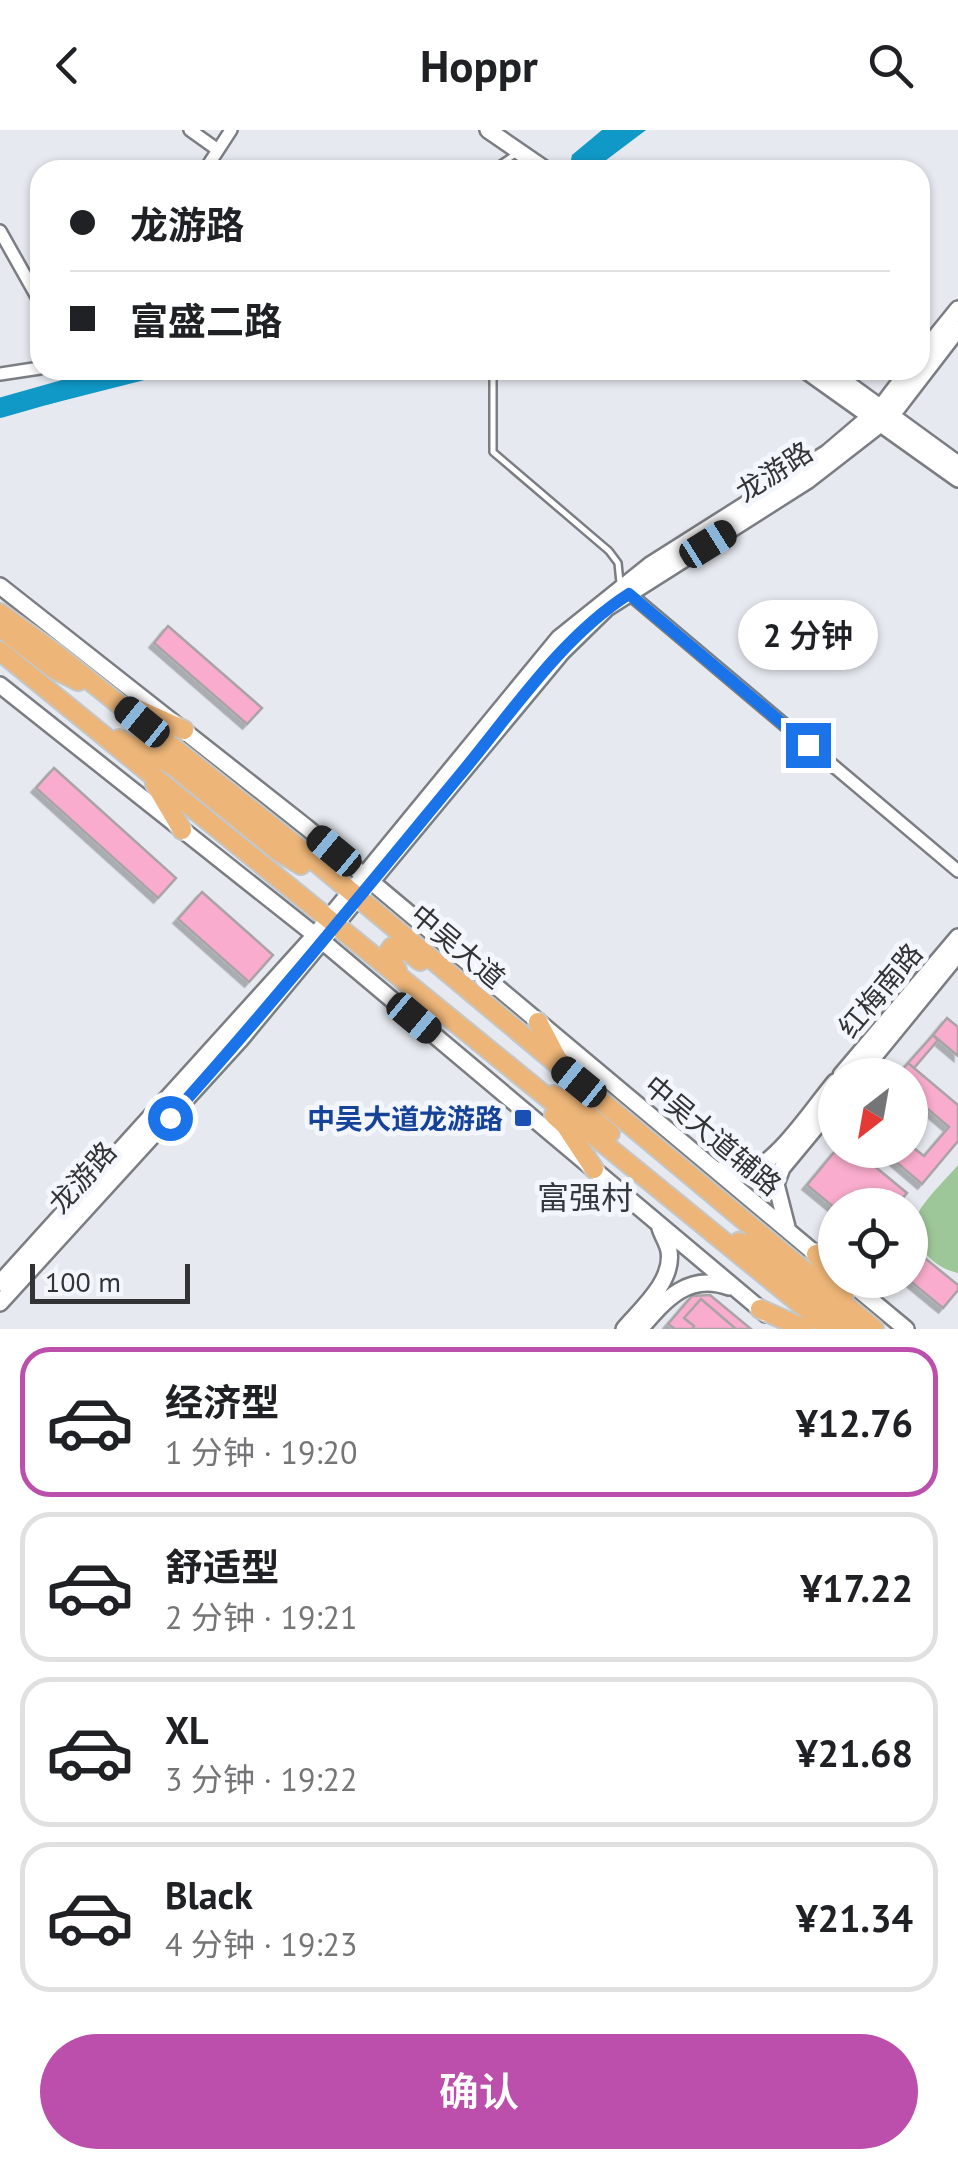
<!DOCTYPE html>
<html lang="zh">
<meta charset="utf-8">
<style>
:root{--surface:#fff;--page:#f2f2f2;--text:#202124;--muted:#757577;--line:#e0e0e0;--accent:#bc4eac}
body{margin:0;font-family:"PT Sans","Noto Sans SC",sans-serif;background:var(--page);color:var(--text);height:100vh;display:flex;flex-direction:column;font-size:38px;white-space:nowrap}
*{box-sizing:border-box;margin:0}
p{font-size:32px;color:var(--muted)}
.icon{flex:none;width:55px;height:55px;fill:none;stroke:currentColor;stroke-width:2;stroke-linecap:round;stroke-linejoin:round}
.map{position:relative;height:1199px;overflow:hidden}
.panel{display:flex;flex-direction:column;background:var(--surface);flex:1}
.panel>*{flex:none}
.banner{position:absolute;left:30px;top:30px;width:900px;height:220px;border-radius:30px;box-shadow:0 2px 8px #0004;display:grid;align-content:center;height:220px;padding:0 40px;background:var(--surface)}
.needle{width:65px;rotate:211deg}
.controls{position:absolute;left:818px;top:928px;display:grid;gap:20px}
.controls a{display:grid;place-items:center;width:110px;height:110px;border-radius:50%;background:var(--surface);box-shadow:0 2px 8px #0004;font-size:50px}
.scale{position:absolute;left:30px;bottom:25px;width:160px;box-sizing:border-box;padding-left:10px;border:5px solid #313335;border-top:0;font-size:28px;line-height:35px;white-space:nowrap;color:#313335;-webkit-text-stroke:8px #f3f7fd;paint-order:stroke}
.end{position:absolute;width:45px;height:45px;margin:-22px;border:12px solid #1a73e8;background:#fff;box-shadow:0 0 0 5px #fff}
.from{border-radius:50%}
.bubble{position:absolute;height:70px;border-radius:35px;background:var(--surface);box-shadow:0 2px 8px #0004;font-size:32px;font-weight:600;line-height:70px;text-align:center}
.car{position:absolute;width:30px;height:60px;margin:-30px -15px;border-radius:12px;box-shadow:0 0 8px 2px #0007;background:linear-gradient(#222 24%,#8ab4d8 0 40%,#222 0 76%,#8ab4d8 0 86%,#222 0)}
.banner b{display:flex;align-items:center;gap:35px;height:95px;font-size:38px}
.banner b+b{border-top:2px solid var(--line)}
.banner i{width:25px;height:25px;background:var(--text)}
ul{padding:18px 0 0;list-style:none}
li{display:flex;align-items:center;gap:30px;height:150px;margin:0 20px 15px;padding:0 20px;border:5px solid var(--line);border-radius:30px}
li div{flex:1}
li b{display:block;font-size:38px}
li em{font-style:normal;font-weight:600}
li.on{border-color:var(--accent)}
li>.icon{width:90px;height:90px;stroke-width:1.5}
.action{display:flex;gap:20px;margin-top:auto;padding:20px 40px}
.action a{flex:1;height:115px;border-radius:60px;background:var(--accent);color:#fff;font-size:40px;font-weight:600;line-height:115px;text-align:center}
header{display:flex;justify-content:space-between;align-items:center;height:130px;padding:0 40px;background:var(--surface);font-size:45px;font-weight:600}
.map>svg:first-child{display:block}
</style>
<header><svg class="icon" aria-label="back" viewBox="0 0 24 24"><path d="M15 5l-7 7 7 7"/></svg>Hoppr<svg class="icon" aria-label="search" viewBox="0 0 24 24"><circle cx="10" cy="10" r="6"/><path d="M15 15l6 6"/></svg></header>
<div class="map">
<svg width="958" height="1199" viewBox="0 0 958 1199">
<defs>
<filter id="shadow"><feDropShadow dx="-4.5" dy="4.5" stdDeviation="0" flood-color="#0004"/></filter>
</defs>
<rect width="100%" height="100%" fill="#e6eaf0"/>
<path fill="#9ec799" d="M 958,1035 L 958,1143 C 930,1137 903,1107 921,1078 C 931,1063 946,1049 958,1035 Z"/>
<path fill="#1099c7" d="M 602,0 L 646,0 L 593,40 L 569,40 L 572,25 Z
M 89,240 L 184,240 L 46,275 L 42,257 L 89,244 Z"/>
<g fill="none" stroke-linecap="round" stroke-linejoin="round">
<path stroke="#1099c7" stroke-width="20" d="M 0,278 L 70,258"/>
</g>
<path fill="#f9accd" stroke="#aaa3a6" stroke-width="2.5" filter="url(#shadow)" d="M 168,496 L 262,578 L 247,594 L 154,513 Z
M 54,638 L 176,748 L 158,768 L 36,658 Z
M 202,762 L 273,825 L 249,852 L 178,789 Z
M 947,888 L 958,897 L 958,926 L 933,905 Z
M 933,905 L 938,910 L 914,938 L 908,933 Z
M 908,933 L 958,975 L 958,1011 L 922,1054 L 882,1020 L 910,1020 L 910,1015 L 924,1026 L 949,997 L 910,964 L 910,945 L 898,945 Z
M 836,1020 L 855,1020 L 907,1063 L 897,1075 L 835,1075 L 835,1078 L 807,1055 Z
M 910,1116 L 958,1155 L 958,1160 L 943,1178 L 909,1150 Z
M 710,1165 L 751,1199 L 736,1199 L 701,1169 L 684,1188 L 694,1196 L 692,1199 L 675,1199 L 668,1194 L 692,1166 Z
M 701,1169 L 736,1199 L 692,1199 L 694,1196 L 684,1188 Z"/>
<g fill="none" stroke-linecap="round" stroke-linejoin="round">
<g stroke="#7a7e83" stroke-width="10">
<path id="lane" d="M 492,40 L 514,25
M 493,240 L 493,322 L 609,421 L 618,433 L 620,453"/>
</g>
<g stroke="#7a7e83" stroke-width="16">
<path id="street" d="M 190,0 L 218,20
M 205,40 L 231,0
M 0,101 L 40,172
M 0,244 L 40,238
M 625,460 L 958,741"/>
</g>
<g stroke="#7a7e83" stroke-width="20">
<path id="secondary" d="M 488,0 L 546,40
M 920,226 L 958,179
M 805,240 L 958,349
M 829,240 L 958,334
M 0,456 L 306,697 L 824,1131
M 0,555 L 315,805 L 766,1184
M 841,945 L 958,807
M 859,945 L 958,824
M 719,1040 C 730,1042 740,1045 751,1041 C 780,1029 814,977 835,952
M 787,1097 L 776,1054 L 782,1038 L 835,974
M 847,1150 L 906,1199
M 0,1153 L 315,805 L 559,508 L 650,435 L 827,323 L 881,277 L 909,240
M 0,1173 L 240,910 L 562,522 L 607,478 L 807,351 L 892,285 L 958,199
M 624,1199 C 641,1179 674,1151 669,1121 C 668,1114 662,1105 660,1098
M 640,1199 C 665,1170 688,1142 729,1157"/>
</g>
<g stroke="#c5c6c6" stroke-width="22">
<path id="primary" d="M 0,483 L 55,523 L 293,713 L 874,1199
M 0,497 L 54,539 L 78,551
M 0,521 L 831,1199
M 133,577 L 184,600
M 119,609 L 172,635 L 278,721 L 301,735 L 305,731 L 299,722
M 155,654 L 182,700
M 397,840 L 388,823 L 392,817 L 409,822 L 420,831
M 538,892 L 558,930
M 553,965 L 577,975 L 610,1003
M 554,985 L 565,995 L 594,1039
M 740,1124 L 736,1116 L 739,1112 L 755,1117 L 851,1199
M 816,1124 L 844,1165
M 760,1179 L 805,1199"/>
</g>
<use href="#lane" stroke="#fff" stroke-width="5"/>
<use href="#street" stroke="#fff" stroke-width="11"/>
<use href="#secondary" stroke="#fff" stroke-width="15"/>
<use href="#primary" stroke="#edb578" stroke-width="18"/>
</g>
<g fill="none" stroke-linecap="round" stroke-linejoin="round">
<path stroke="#1a73e8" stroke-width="12" d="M 170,988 C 270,877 364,761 459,646 C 511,584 560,508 629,464 L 808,615"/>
</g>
<rect fill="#1a4fb4" stroke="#f3f7fd" stroke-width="4" x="513" y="978" width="20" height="20" rx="5"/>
<g text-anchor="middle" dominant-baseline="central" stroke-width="10" stroke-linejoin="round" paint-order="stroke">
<g font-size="28" fill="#313335" stroke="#f3f7fd">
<text transform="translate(774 341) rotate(-33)">龙游路</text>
<text transform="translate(458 816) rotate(40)">中吴大道</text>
<text transform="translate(880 860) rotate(-50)">红梅南路</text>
<text transform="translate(713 1005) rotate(40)">中吴大道辅路</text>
<text transform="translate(82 1047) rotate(-48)">龙游路</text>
</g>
<g font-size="28" font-weight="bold" fill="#164399" stroke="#f3f7fd" text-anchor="end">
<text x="503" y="988">中吴大道龙游路</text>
</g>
<g font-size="32" fill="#35383c" stroke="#f3f7fd">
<text x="585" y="1067">富强村</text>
</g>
</g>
</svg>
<div class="controls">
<a><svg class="needle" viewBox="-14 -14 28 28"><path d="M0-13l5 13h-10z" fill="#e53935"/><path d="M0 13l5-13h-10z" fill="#757577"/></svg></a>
<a><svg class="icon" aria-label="locate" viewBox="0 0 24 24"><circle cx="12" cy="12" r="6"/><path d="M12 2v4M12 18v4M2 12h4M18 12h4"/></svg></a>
</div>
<div class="scale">100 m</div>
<i class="end from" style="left:170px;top:988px"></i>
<i class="end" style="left:808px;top:615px"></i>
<div class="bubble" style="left:738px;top:470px;width:140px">2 分钟</div>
<i class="car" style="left:708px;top:414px;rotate:58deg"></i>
<i class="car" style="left:142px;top:592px;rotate:309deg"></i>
<i class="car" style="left:334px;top:721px;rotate:310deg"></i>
<i class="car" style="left:414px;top:888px;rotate:130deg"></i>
<i class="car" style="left:579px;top:952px;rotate:309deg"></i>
<div class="banner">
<b><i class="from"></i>龙游路</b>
<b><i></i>富盛二路</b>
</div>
</div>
<section class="panel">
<ul>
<li class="on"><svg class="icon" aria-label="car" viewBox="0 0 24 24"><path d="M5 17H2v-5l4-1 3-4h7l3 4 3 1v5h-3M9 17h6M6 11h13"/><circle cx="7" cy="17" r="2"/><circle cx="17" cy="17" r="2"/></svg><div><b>经济型</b><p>1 分钟 · 19:20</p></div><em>¥12.76</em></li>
<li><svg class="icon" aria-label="car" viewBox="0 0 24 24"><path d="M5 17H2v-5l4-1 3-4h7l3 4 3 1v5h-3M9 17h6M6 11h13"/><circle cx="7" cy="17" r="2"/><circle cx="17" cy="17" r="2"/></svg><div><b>舒适型</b><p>2 分钟 · 19:21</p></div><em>¥17.22</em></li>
<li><svg class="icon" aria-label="car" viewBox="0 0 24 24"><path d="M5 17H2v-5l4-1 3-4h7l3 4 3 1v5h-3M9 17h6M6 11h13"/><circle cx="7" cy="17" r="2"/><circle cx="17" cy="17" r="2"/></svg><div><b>XL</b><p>3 分钟 · 19:22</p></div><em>¥21.68</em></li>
<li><svg class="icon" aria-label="car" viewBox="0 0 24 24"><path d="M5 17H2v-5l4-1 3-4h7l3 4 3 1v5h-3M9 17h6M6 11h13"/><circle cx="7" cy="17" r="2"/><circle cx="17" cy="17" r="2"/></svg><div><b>Black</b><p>4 分钟 · 19:23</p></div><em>¥21.34</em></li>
</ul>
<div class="action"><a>确认</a></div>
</section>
